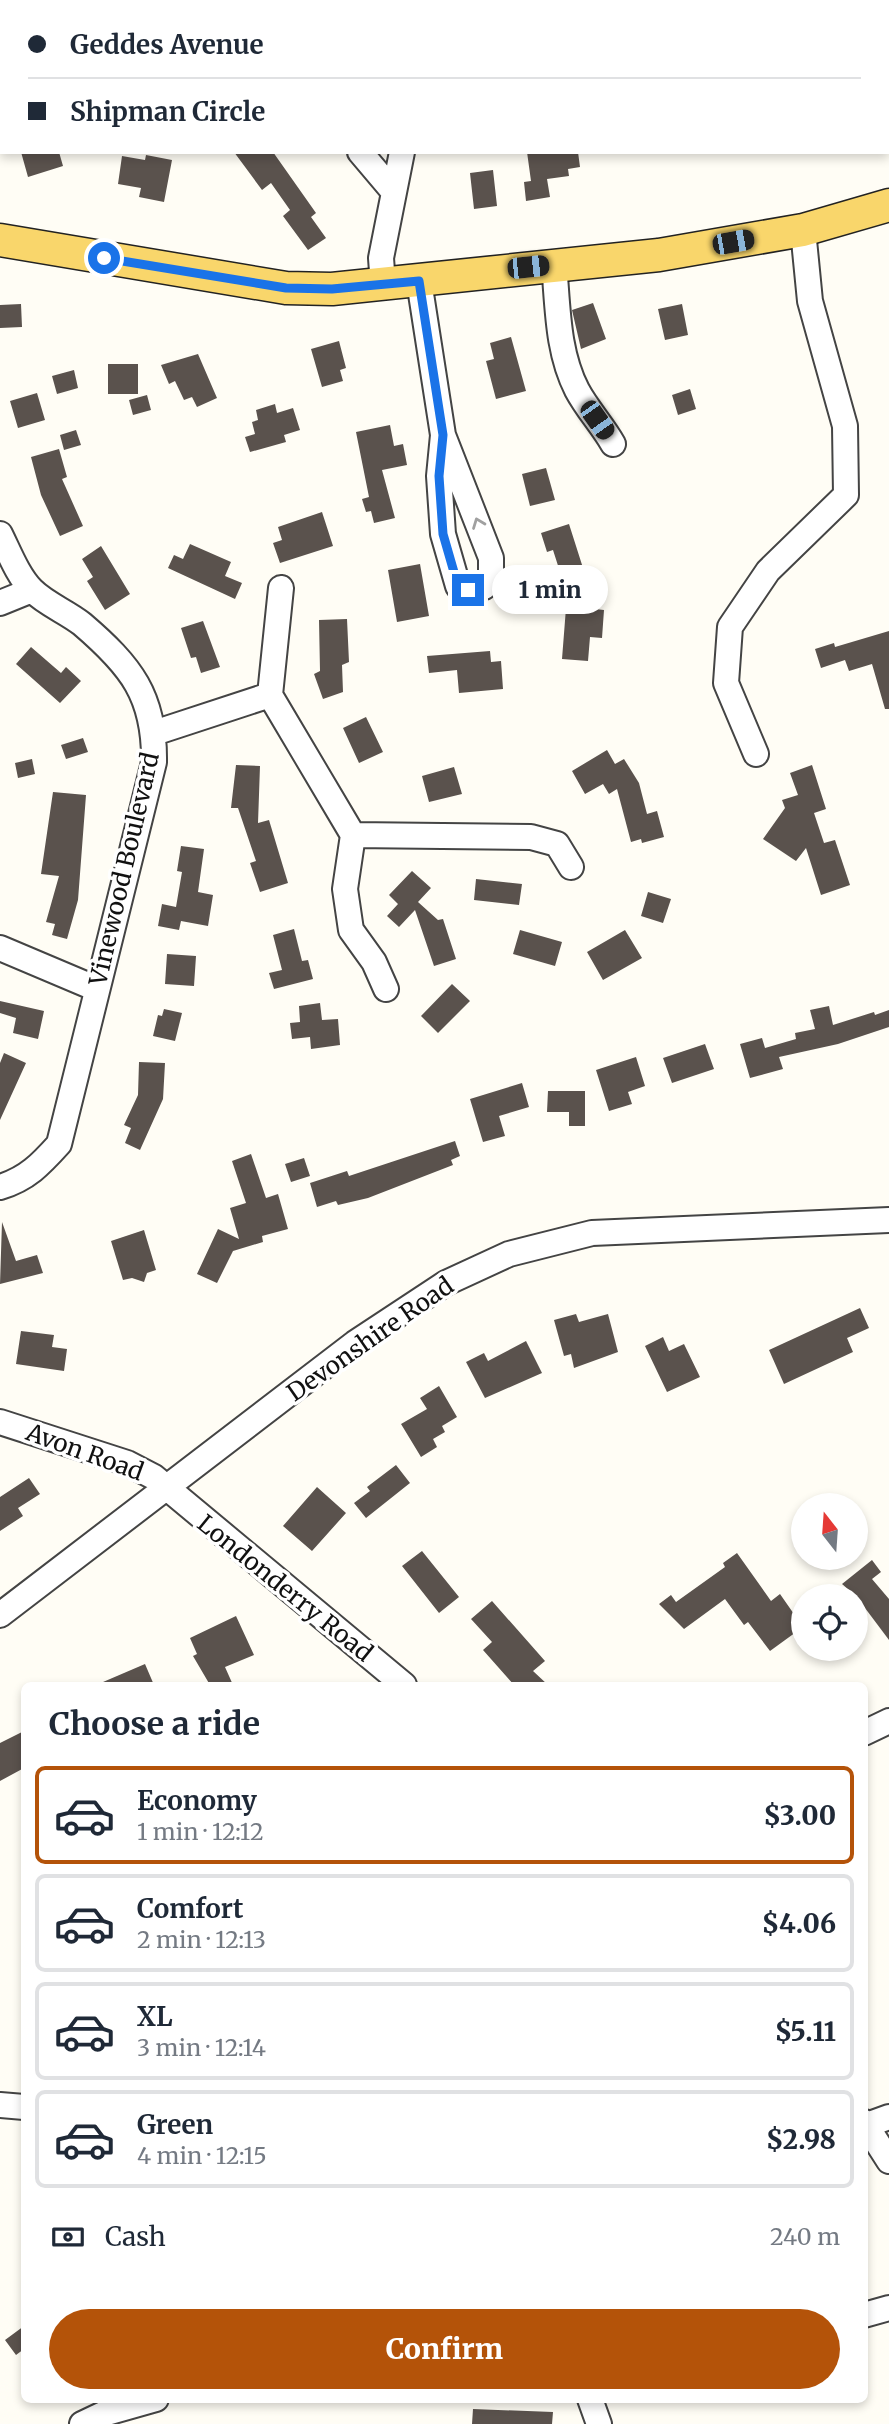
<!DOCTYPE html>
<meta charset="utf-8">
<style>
:root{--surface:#fff;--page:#f2f2f3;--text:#1f2937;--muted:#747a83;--line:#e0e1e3;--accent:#b45309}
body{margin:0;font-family:Merriweather,serif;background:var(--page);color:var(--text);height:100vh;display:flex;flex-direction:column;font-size:26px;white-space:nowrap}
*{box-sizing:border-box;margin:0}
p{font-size:23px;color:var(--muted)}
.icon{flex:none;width:38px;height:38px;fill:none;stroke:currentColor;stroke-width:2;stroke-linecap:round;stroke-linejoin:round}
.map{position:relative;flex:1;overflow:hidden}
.panel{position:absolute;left:21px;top:1682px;width:847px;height:721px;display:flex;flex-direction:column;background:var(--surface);border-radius:10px;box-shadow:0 4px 10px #0003}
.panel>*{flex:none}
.hud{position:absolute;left:0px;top:0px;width:889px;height:154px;box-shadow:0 4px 10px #0003;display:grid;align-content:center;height:154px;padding:0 28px;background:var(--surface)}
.needle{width:46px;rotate:343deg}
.tools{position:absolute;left:791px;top:1493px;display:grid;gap:14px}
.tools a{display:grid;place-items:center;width:77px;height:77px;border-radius:50%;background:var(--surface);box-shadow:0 4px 10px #0003;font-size:35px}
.end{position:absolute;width:32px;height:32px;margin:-16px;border:9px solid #1a73e8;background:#fff;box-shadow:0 0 0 4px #fff}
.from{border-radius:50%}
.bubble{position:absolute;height:49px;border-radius:24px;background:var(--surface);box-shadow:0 4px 10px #0003;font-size:23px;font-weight:800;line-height:49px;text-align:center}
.car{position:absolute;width:21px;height:42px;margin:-21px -10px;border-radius:9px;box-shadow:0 0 5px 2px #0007;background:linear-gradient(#222 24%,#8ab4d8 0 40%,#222 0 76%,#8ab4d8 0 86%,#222 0)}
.hud b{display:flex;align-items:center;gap:24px;height:66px;font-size:26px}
.hud b+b{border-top:2px solid var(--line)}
.hud i{width:18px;height:18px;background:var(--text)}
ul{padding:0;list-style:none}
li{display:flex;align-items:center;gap:21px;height:98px;margin:0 14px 10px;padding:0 14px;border:4px solid var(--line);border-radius:10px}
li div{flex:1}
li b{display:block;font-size:26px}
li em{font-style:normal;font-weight:800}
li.active{border-color:var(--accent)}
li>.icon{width:63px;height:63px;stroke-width:1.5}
h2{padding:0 28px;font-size:32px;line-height:84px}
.pay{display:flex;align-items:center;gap:18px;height:77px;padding:0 28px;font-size:26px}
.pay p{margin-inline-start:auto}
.cta{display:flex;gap:14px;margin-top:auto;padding:14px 28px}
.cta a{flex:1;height:80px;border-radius:42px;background:var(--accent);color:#fff;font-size:28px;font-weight:800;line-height:80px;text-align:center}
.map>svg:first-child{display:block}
</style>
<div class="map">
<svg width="889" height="2424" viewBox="0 0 889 2424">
<rect width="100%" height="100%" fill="#fffdf5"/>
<path fill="#5a524d" d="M 21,152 L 59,152 L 63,166 L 28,177 Z
M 234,152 L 273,152 L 316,213 L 311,217 L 326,238 L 308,250 L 283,216 L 290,210 L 271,183 L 262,190 Z
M 527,152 L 578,152 L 580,167 L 568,169 L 569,176 L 547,179 L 550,197 L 526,201 L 524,182 L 531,181 Z
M 146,155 L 172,160 L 164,202 L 139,197 L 141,188 L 118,184 L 122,156 L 145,160 Z
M 493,170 L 497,206 L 474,209 L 470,173 Z
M 593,303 L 606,339 L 581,349 L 572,310 Z
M 21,304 L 22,327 L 0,328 L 0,305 Z
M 682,304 L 688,335 L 665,340 L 658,309 Z
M 511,337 L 526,391 L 496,399 L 486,361 L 494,359 L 490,343 Z
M 339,341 L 346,368 L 340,370 L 343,381 L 322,387 L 311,349 Z
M 198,354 L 217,398 L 197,407 L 192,397 L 184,400 L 175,381 L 169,384 L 161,365 Z
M 108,364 L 138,364 L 138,394 L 108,394 Z
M 74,370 L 78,388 L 57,394 L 52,376 Z
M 690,389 L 696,409 L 678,415 L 672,395 Z
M 37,393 L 45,420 L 18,428 L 10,401 Z
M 147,395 L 151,410 L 133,415 L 129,400 Z
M 275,404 L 277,413 L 293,408 L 300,430 L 284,435 L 286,442 L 250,452 L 245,437 L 255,434 L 252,422 L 258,420 L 256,410 Z
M 390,425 L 394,446 L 403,444 L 407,465 L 382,470 L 395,518 L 374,523 L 371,511 L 366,512 L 362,499 L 369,497 L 356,432 Z
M 76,430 L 81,445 L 64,450 L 60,435 Z
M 59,449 L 67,477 L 62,479 L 83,526 L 60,536 L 41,495 L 31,457 Z
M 546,468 L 555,500 L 530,506 L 522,474 Z
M 322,512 L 333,546 L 280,563 L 273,543 L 282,540 L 278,527 Z
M 569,524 L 583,568 L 561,575 L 553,550 L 547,552 L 541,533 Z
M 190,544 L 231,562 L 225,576 L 242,583 L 235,599 L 168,568 L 174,555 L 183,559 Z
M 101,546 L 130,594 L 105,610 L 87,581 L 93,577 L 82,559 Z
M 420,564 L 429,616 L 397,622 L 388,570 Z
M 559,586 L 597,589 L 595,609 L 604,610 L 602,638 L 590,637 L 588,661 L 562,659 L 566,608 L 557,608 Z
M 347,619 L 349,662 L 342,665 L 343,692 L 323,699 L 314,674 L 320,671 L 319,620 Z
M 203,621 L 220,667 L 201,673 L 196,657 L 191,658 L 181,628 Z
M 889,631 L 889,709 L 885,709 L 872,664 L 849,671 L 845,660 L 821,668 L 815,649 L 834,643 L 835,647 Z
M 31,647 L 61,673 L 66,667 L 81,681 L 60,703 L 16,664 Z
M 490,651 L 491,662 L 501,661 L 503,689 L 459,693 L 457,670 L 429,673 L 427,656 Z
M 366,717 L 383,752 L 359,763 L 343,728 Z
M 83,738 L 88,752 L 66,759 L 61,745 Z
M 607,750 L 615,764 L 624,759 L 639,783 L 647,814 L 657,811 L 664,837 L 642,843 L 641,839 L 631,842 L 617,789 L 609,794 L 603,784 L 585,794 L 572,771 Z
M 32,759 L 35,774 L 18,778 L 15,763 Z
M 236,765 L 260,766 L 258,823 L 269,820 L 288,883 L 260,892 L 250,863 L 256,861 L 238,808 L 231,808 Z
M 812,765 L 826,809 L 814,813 L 824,843 L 835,840 L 850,885 L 821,895 L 806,848 L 796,861 L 763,839 L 785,808 L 782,800 L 798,795 L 790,773 Z
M 454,767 L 462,794 L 429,802 L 422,776 Z
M 53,792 L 86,795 L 78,900 L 67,939 L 52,935 L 55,924 L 46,922 L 59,876 L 41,874 Z
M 181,846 L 204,849 L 198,892 L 213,895 L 208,926 L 181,921 L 179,930 L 158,926 L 162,904 L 176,907 L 182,872 L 177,871 Z
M 412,871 L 431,888 L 418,902 L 438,920 L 443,919 L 456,959 L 434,966 L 415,910 L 399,927 L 387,916 L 398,904 L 389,895 Z
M 476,879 L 522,884 L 519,905 L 474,900 Z
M 648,892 L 671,899 L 663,923 L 641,916 Z
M 294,929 L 302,961 L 308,960 L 313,979 L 274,989 L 269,973 L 282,970 L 273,935 Z
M 520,930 L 562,942 L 555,966 L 513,954 Z
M 625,930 L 642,958 L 603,980 L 587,952 Z
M 167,954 L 196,956 L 194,986 L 165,984 Z
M 452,984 L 470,1001 L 438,1033 L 421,1016 Z
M 0,1001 L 44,1011 L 38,1039 L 13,1033 L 16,1018 L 0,1013 Z
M 320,1003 L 322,1020 L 338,1019 L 340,1045 L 311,1049 L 310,1037 L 292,1039 L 290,1023 L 300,1022 L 299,1006 Z
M 829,1006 L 833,1025 L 874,1012 L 875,1015 L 889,1010 L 889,1027 L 838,1044 L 779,1057 L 783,1069 L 750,1078 L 740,1044 L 762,1038 L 765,1048 L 796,1039 L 795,1033 L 815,1029 L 810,1010 Z
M 164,1009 L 182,1013 L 175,1041 L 153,1036 L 158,1015 L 162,1016 Z
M 705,1044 L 714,1069 L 672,1083 L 663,1058 Z
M 4,1053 L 26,1063 L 0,1120 L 0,1063 Z
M 636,1057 L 645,1086 L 628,1092 L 632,1104 L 609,1111 L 596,1070 Z
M 139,1062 L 165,1063 L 163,1099 L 140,1150 L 125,1143 L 131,1128 L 124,1125 L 138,1095 Z
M 522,1083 L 529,1107 L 499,1116 L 505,1136 L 483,1142 L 470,1099 Z
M 548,1091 L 585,1091 L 585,1126 L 569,1126 L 569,1112 L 547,1112 Z
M 455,1141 L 460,1156 L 451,1160 L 453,1165 L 368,1198 L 338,1205 L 336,1201 L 317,1207 L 310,1183 L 347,1171 L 349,1176 Z
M 251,1154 L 266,1198 L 278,1194 L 288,1229 L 262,1236 L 263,1242 L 233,1251 L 217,1283 L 197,1274 L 218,1229 L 239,1239 L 230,1208 L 246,1203 L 232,1161 Z
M 304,1158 L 310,1176 L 291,1182 L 285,1164 Z
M 2,1222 L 16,1261 L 37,1255 L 43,1273 L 0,1284 Z
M 144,1230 L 156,1270 L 147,1273 L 144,1282 L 132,1278 L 123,1280 L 111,1241 Z
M 860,1308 L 869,1328 L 847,1338 L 853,1352 L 784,1384 L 769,1350 Z
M 576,1314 L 579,1322 L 608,1314 L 618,1352 L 574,1368 L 571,1354 L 564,1356 L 554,1320 Z
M 21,1331 L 54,1335 L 52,1347 L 67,1349 L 64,1371 L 16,1364 Z
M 663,1337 L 669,1351 L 684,1344 L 700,1377 L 667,1392 L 645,1346 Z
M 526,1341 L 542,1373 L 485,1398 L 466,1362 L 484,1353 L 488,1361 Z
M 439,1386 L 457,1417 L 442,1426 L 445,1432 L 433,1439 L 437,1447 L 421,1457 L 401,1424 L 427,1409 L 420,1398 Z
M 396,1465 L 410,1483 L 366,1518 L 354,1503 L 370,1491 L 367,1487 Z
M 29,1478 L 40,1494 L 18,1508 L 23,1516 L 0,1531 L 0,1497 Z
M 317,1487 L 346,1513 L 312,1551 L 283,1526 Z
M 422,1551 L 459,1597 L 439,1613 L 402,1566 Z
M 737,1553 L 771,1601 L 780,1594 L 803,1627 L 770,1651 L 748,1622 L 744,1625 L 725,1599 L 684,1629 L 659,1604 L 671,1595 L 676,1602 L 725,1567 L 723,1563 Z
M 872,1560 L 881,1572 L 872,1579 L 889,1599 L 889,1640 L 856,1596 L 842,1584 Z
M 492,1601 L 545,1661 L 533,1671 L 548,1685 L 514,1685 L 483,1650 L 492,1642 L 471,1619 Z
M 236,1616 L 254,1655 L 225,1667 L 233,1685 L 210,1685 L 193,1656 L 197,1654 L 190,1638 Z
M 145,1664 L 154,1685 L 96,1685 Z
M 24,1731 L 24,1768 L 0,1781 L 0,1743 Z
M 24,2326 L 24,2349 L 16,2355 L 5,2340 Z
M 473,2409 L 553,2412 L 552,2424 L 472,2424 Z"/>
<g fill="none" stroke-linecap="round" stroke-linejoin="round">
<g stroke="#444" stroke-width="28">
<path id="minor" d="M 235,0 L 236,2
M 423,2 L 424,0
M 360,152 L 393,191
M 554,264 C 558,307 557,351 577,390 C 587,409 603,426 613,444
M 419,281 L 443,435 L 439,476 L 443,534 L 458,586 L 468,590 L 484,587 L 491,574 L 491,558 L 443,435
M 383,285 L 381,258 L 402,152
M 0,534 C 9,552 18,576 32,590 C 46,604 67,612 82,624 C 131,666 155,696 154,762 L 59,1144 C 41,1164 27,1179 0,1187
M 0,603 L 32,590
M 270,695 L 353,835 L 345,889 L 351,930 L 374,962 L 386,989
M 270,695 L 281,588
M 154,733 L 270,695
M 756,754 L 726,683 L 730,627 L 768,571 L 846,495 L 845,426 L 810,301 L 803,230
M 353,835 L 531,837 L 557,844 L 571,867
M 0,948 L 97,989
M 0,1422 L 127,1463 L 154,1477 L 404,1685
M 0,1615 L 355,1343 L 446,1283 L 509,1254 L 592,1233 L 889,1220
M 864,1733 L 889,1721
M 0,2105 L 24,2107
M 864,2122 L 889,2161
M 867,2125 L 889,2117
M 864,2315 L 889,2308
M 590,2399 L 599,2424
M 82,2424 L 103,2414 L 156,2399"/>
</g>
<g stroke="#222" stroke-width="35">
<path id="major" d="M 0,240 L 286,288 L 332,289 L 659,255 L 803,230 L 889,205"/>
</g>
<use href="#minor" stroke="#fff" stroke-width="24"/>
<use href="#major" stroke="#f9d66b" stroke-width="32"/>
</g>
<defs><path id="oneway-chevron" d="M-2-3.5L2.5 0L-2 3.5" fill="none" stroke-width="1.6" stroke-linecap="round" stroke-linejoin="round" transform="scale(1.75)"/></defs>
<use stroke="#a0a0a0" href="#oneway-chevron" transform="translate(478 523) rotate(-111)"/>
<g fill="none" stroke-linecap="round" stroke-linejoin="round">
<path stroke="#1a73e8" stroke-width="9" d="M 104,258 L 286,288 L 332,289 L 419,281 L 443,435 L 439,476 L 443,534 L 458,586 L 468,590"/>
</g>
<g text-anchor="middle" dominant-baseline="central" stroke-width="7" stroke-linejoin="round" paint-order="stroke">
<g font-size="24" fill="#111" stroke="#fff">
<text transform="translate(124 869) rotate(-77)">Vinewood Boulevard</text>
<text transform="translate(370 1339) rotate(-35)">Devonshire Road</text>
<text transform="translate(85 1452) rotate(20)">Avon Road</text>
<text transform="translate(285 1588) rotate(39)">Londonderry Road</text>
</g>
</g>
</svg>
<div class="tools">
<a><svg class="needle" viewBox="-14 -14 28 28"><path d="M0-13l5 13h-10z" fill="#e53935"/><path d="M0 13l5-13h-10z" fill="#747a83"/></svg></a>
<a><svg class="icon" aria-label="locate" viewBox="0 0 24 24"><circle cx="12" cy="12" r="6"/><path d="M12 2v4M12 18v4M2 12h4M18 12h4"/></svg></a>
</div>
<i class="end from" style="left:104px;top:258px"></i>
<i class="end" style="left:468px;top:590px"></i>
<div class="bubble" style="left:492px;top:565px;width:116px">1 min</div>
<i class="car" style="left:733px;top:242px;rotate:80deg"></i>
<i class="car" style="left:528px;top:267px;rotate:84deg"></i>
<i class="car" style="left:597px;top:420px;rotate:145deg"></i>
<div class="hud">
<b><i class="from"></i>Geddes Avenue</b>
<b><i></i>Shipman Circle</b>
</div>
<section class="panel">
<h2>Choose a ride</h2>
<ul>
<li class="active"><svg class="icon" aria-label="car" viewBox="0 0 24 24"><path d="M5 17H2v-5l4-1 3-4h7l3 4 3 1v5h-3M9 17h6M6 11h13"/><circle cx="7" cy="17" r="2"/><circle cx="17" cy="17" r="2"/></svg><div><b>Economy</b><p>1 min · 12:12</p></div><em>$3.00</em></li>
<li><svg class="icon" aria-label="car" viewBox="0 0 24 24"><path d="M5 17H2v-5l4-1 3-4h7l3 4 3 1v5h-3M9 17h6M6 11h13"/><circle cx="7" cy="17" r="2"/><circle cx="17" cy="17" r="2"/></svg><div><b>Comfort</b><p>2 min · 12:13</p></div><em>$4.06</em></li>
<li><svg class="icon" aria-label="car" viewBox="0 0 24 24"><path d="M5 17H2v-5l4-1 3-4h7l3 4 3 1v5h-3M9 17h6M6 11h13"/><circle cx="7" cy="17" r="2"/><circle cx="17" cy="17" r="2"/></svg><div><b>XL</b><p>3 min · 12:14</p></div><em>$5.11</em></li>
<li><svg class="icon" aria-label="car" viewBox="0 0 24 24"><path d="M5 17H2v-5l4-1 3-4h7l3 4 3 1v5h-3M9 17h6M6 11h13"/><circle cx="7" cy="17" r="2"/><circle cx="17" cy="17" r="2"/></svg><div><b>Green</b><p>4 min · 12:15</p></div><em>$2.98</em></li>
</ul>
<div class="pay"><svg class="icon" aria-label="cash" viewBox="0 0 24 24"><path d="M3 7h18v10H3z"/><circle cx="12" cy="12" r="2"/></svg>Cash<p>240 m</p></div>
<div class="cta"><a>Confirm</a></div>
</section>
</div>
